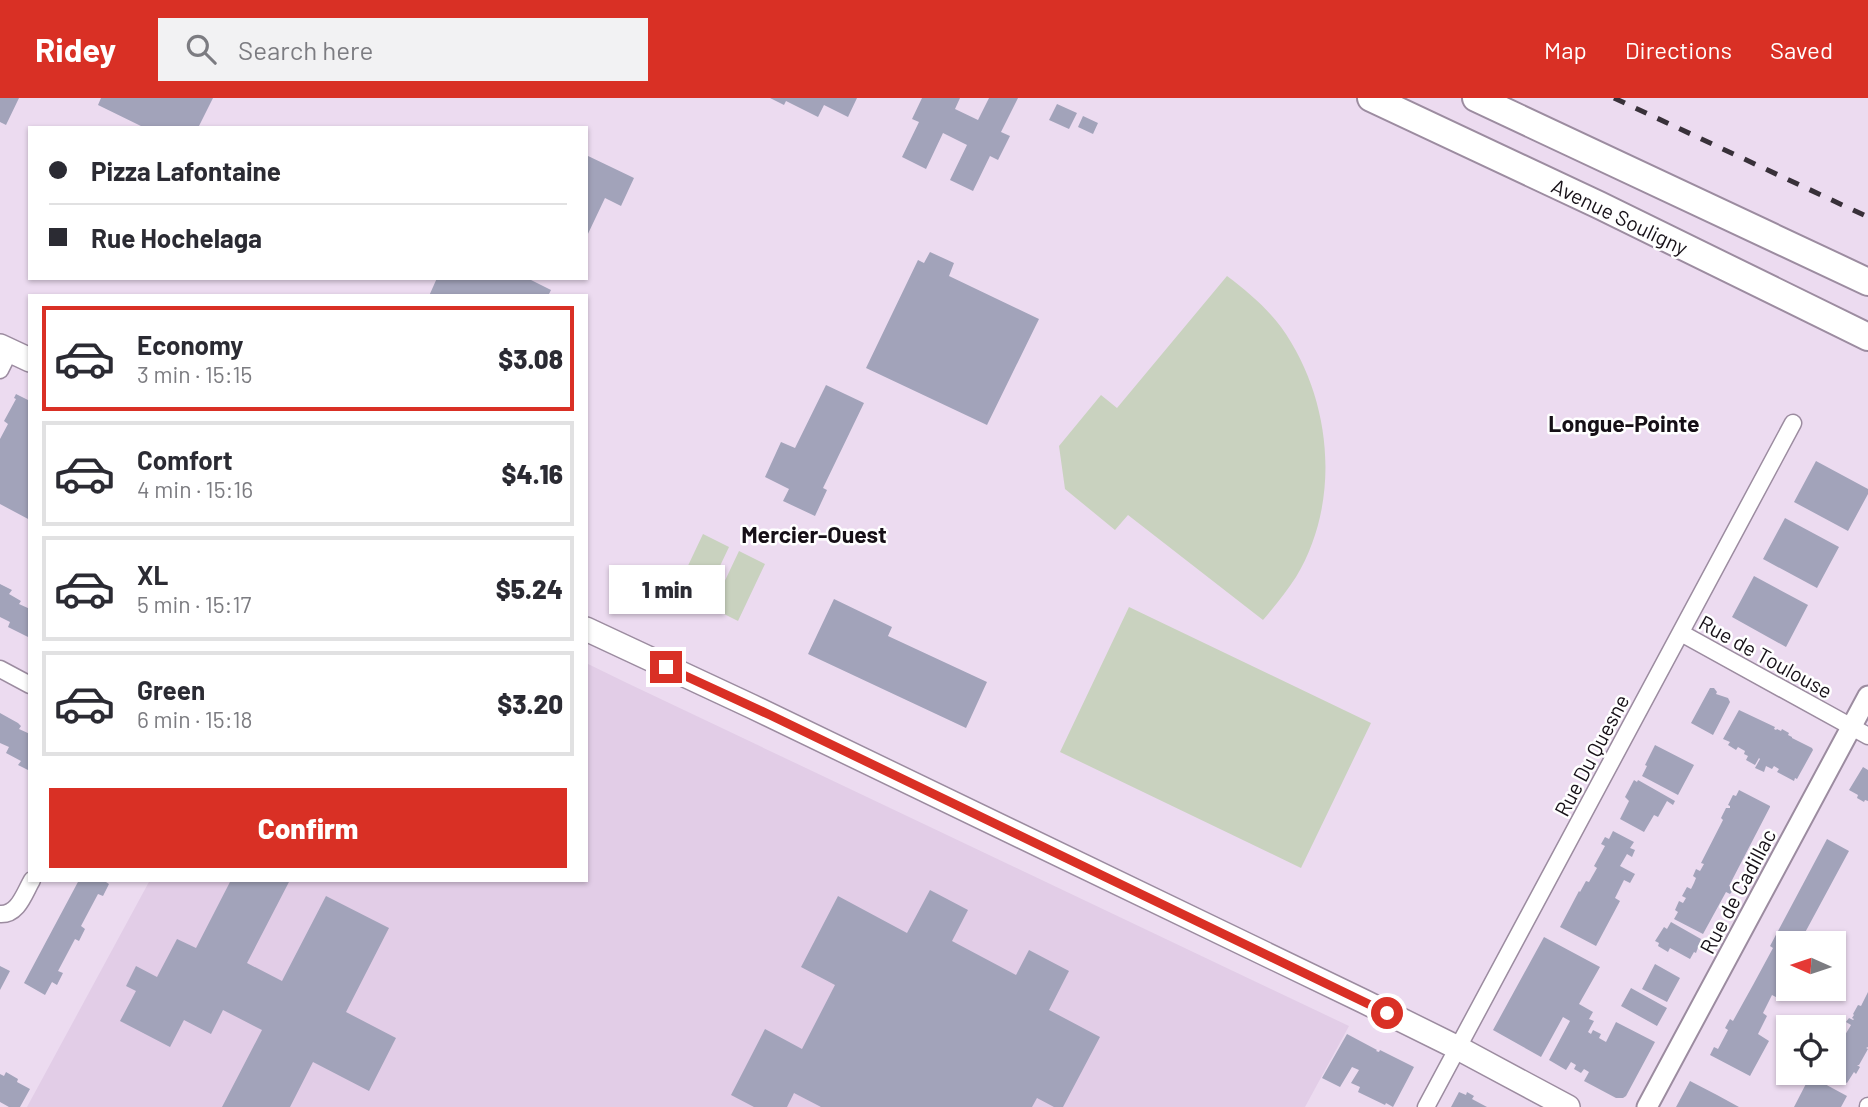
<!DOCTYPE html>
<meta charset="utf-8">
<style>
:root{--surface:#fff;--page:#f2f2f3;--text:#2b2b33;--muted:#7c7c81;--line:#e1e1e2;--accent:#d93025}
body{margin:0;font-family:Barlow,sans-serif;background:var(--page);color:var(--text);height:100vh;display:flex;flex-direction:column;font-size:26px;white-space:nowrap}
*{box-sizing:border-box;margin:0}
p{font-size:23px;color:var(--muted)}
.icon{flex:none;width:38px;height:38px;fill:none;stroke:currentColor;stroke-width:2;stroke-linecap:round;stroke-linejoin:round}
.map{position:relative;flex:1;overflow:hidden}
.details{position:absolute;left:28px;top:196px;width:560px;height:588px;display:flex;flex-direction:column;background:var(--surface);border-radius:0px;box-shadow:0 2px 5px #0004}
.details>*{flex:none}
.hud{position:absolute;left:28px;top:28px;width:560px;height:154px;border-radius:0px;box-shadow:0 2px 5px #0004;display:grid;align-content:center;height:154px;padding:0 21px;background:var(--surface)}
.needle{width:46px;rotate:273deg}
.tools{position:absolute;left:1776px;top:833px;display:grid;gap:14px}
.tools a{display:grid;place-items:center;width:70px;height:70px;border-radius:0px;background:var(--surface);box-shadow:0 2px 5px #0004;font-size:35px}
.end{position:absolute;width:32px;height:32px;margin:-16px;border:9px solid #d93025;background:#fff;box-shadow:0 0 0 4px #fff}
.from{border-radius:50%}
.bubble{position:absolute;height:49px;border-radius:0px;background:var(--surface);box-shadow:0 2px 5px #0004;font-size:23px;font-weight:800;line-height:49px;text-align:center}
.hud b{display:flex;align-items:center;gap:24px;height:66px;font-size:26px}
.hud b+b{border-top:2px solid var(--line)}
.hud i{width:18px;height:18px;background:var(--text)}
ul{padding:12px 0 0;list-style:none}
li{display:flex;align-items:center;gap:21px;height:105px;margin:0 14px 10px;padding:0 7px;border:4px solid var(--line);border-radius:0px}
li div{flex:1}
li b{display:block;font-size:26px}
li em{font-style:normal;font-weight:800}
li.on{border-color:var(--accent)}
li>.icon{width:63px;height:63px;stroke-width:1.5}
.button{display:flex;gap:14px;margin-top:auto;padding:14px 21px}
.button a{flex:1;height:80px;border-radius:0px;background:var(--accent);color:#fff;font-size:28px;font-weight:800;line-height:80px;text-align:center}
header{display:flex;align-items:center;gap:42px;box-sizing:border-box;height:98px;padding:0 35px;background:var(--accent);color:#fff}
header strong{font-size:33px}
nav{display:flex;gap:38px;margin-inline-start:auto;font-size:24px}
.search{width:490px;height:63px;background:var(--page);display:flex;align-items:center;gap:18px;box-sizing:border-box;padding:0 24px;border-radius:0px;color:var(--muted);font-size:26px}
.map>svg:first-child{display:block}
</style>
<header>
<strong>Ridey</strong>
<div class="search"><svg class="icon" aria-label="search" viewBox="0 0 24 24"><circle cx="10" cy="10" r="6"/><path d="M15 15l6 6"/></svg>Search here</div>
<nav><a>Map</a><a>Directions</a><a>Saved</a></nav>
</header>
<div class="map">
<svg width="1868" height="1009" viewBox="0 0 1868 1009">
<rect width="100%" height="100%" fill="#ecdbf0"/>
<path fill="#e2cde7" d="M 586,565 L 627,585 L 1349,928 L 1305,1009 L 27,1009 L 150,782 L 586,782 Z"/>
<path fill="#c9d2bf" d="M 1227,178 C 1247,193 1266,209 1281,229 C 1332,300 1342,403 1296,479 C 1286,494 1275,508 1263,522 L 1128,417 L 1115,432 L 1065,391 L 1059,348 L 1101,297 L 1117,310 Z
M 703,436 L 729,449 L 702,506 L 676,493 Z
M 739,453 L 765,466 L 738,523 L 712,510 Z
M 1129,509 L 1371,625 L 1301,770 L 1060,654 Z"/>
<path fill="#a2a3ba" d="M 0,0 L 19,0 L 6,27 L 0,24 Z
M 101,0 L 213,0 L 198,30 L 145,30 L 98,7 Z
M 770,0 L 857,0 L 848,19 L 824,7 L 818,19 L 786,3 L 784,7 Z
M 922,0 L 960,0 L 955,11 L 978,22 L 989,0 L 1018,0 L 1001,34 L 1010,38 L 998,62 L 990,58 L 973,93 L 950,82 L 967,47 L 943,35 L 926,71 L 902,59 L 919,24 L 912,21 Z
M 1057,6 L 1077,15 L 1069,31 L 1049,22 Z
M 1083,18 L 1098,25 L 1093,36 L 1078,29 Z
M 586,57 L 634,80 L 621,108 L 605,100 L 586,140 Z
M 930,154 L 954,165 L 949,178 L 1039,221 L 987,327 L 866,270 L 918,162 L 924,165 Z
M 437,180 L 527,180 L 551,192 L 548,198 L 429,198 Z
M 826,287 L 864,305 L 823,390 L 827,392 L 815,418 L 783,403 L 789,391 L 765,379 L 781,344 L 795,350 Z
M 16,296 L 30,303 L 30,422 L 0,406 L 0,341 L 8,326 L 4,323 L 16,301 L 14,300 Z
M 1816,363 L 1868,391 L 1868,396 L 1848,433 L 1794,404 Z
M 1785,420 L 1839,449 L 1817,490 L 1763,461 Z
M 1754,478 L 1808,507 L 1786,549 L 1732,519 Z
M 0,486 L 12,492 L 9,496 L 21,503 L 19,506 L 30,511 L 30,540 L 8,529 L 10,524 L 0,519 Z
M 834,501 L 892,529 L 888,538 L 987,584 L 966,630 L 808,556 Z
M 1710,590 L 1714,590 L 1717,594 L 1716,596 L 1728,600 L 1730,604 L 1713,637 L 1691,625 Z
M 1739,612 L 1775,629 L 1774,631 L 1776,632 L 1777,631 L 1781,633 L 1782,631 L 1789,635 L 1788,637 L 1792,639 L 1792,640 L 1812,650 L 1813,652 L 1797,681 L 1795,680 L 1794,683 L 1777,674 L 1779,671 L 1774,668 L 1772,671 L 1766,668 L 1764,674 L 1755,670 L 1760,661 L 1759,660 L 1755,667 L 1746,662 L 1748,658 L 1744,656 L 1745,653 L 1738,649 L 1736,652 L 1728,647 L 1730,644 L 1723,641 Z
M 0,615 L 18,625 L 21,628 L 19,631 L 30,636 L 30,673 L 18,667 L 21,663 L 6,655 L 9,649 L 0,645 Z
M 1655,647 L 1694,667 L 1678,697 L 1642,678 L 1647,668 L 1645,667 Z
M 1863,669 L 1868,672 L 1868,703 L 1865,702 L 1864,704 L 1857,700 L 1858,697 L 1849,692 Z
M 1634,682 L 1637,684 L 1638,682 L 1675,703 L 1673,707 L 1667,703 L 1658,719 L 1654,717 L 1644,734 L 1620,721 L 1629,703 L 1625,699 Z
M 1739,692 L 1770,708 L 1770,709 L 1729,788 L 1734,791 L 1730,796 L 1726,794 L 1703,836 L 1674,821 L 1678,814 L 1675,812 L 1679,803 L 1683,805 L 1686,800 L 1682,798 L 1687,789 L 1691,791 L 1694,785 L 1696,780 L 1693,778 L 1696,771 L 1700,773 L 1704,766 L 1701,765 L 1723,722 L 1721,720 L 1726,710 L 1730,710 L 1730,708 L 1728,707 L 1733,697 L 1736,698 Z
M 1613,733 L 1634,744 L 1630,750 L 1635,752 L 1632,759 L 1627,756 L 1620,768 L 1635,776 L 1630,785 L 1624,782 L 1615,800 L 1620,803 L 1596,848 L 1560,829 L 1579,793 L 1580,794 L 1586,783 L 1589,784 L 1597,770 L 1594,768 L 1605,748 L 1601,746 L 1605,739 L 1609,741 Z
M 1827,741 L 1849,753 L 1801,842 L 1807,845 L 1788,845 L 1788,891 L 1790,891 L 1783,903 L 1772,897 L 1763,915 L 1767,918 L 1758,936 L 1769,943 L 1750,978 L 1710,957 L 1714,949 L 1718,951 L 1728,932 L 1725,930 L 1730,921 L 1733,923 L 1753,887 L 1773,850 L 1770,848 Z
M 79,782 L 103,782 L 109,786 L 103,798 L 98,796 L 81,828 L 85,831 L 79,843 L 75,841 L 58,873 L 63,875 L 57,887 L 52,884 L 45,897 L 24,885 Z
M 231,782 L 290,782 L 247,865 L 282,883 L 326,798 L 389,830 L 346,914 L 396,940 L 369,993 L 313,964 L 290,1009 L 222,1009 L 262,932 L 223,912 L 211,936 L 184,922 L 170,949 L 120,923 L 136,893 L 126,888 L 136,868 L 157,879 L 177,841 L 196,850 Z
M 930,792 L 968,812 L 952,843 L 1016,877 L 1029,852 L 1069,873 L 1049,912 L 1100,939 L 1063,1009 L 1054,1009 L 1037,1000 L 1032,1009 L 821,1009 L 794,995 L 787,1009 L 754,1009 L 731,997 L 765,931 L 802,951 L 835,887 L 801,869 L 838,798 L 907,835 Z
M 1671,824 L 1701,841 L 1696,855 L 1694,854 L 1690,861 L 1670,850 L 1668,854 L 1658,848 L 1659,845 L 1655,843 L 1664,829 L 1667,831 Z
M 1544,839 L 1600,869 L 1579,906 L 1593,914 L 1589,921 L 1594,923 L 1588,934 L 1591,936 L 1593,932 L 1601,936 L 1599,940 L 1606,944 L 1616,924 L 1655,944 L 1626,998 L 1623,1000 L 1616,1000 L 1584,983 L 1589,974 L 1584,971 L 1581,975 L 1574,971 L 1576,967 L 1571,964 L 1566,972 L 1549,962 L 1570,923 L 1563,919 L 1541,959 L 1493,932 Z
M 1655,866 L 1680,880 L 1667,904 L 1642,891 Z
M 0,868 L 10,873 L 0,892 Z
M 1631,890 L 1667,910 L 1657,928 L 1621,908 Z
M 1868,894 L 1868,949 L 1866,950 L 1868,951 L 1859,967 L 1857,967 L 1860,969 L 1856,976 L 1854,974 L 1847,985 L 1829,975 L 1834,975 L 1834,950 L 1836,945 L 1839,947 L 1851,927 L 1846,924 L 1849,920 L 1853,922 L 1854,921 L 1852,920 L 1854,917 L 1853,916 L 1858,907 L 1861,908 Z
M 1347,936 L 1377,952 L 1376,953 L 1379,954 L 1380,952 L 1414,969 L 1393,1009 L 1386,1005 L 1385,1007 L 1358,994 L 1360,989 L 1351,985 L 1359,972 L 1352,969 L 1340,989 L 1322,980 Z
M 6,974 L 18,981 L 17,984 L 30,991 L 20,1009 L 9,1009 L 0,1004 L 0,976 L 4,978 Z
M 1810,978 L 1847,998 L 1841,1009 L 1794,1009 Z
M 1690,983 L 1717,997 L 1739,1009 L 1676,1009 Z
M 1459,994 L 1466,997 L 1467,994 L 1474,998 L 1472,1001 L 1487,1009 L 1451,1009 Z"/>
<g fill="none" stroke-linecap="round" stroke-linejoin="round">
<g stroke="#9c8ca0" stroke-width="19">
<path id="minor" d="M 0,272 L 10,252
M 1681,535 L 1868,638
M 0,571 L 30,587
M 0,816 C 18,817 24,796 32,782
M 1426,1009 L 1793,325
M 1868,1009 L 1868,1008"/>
</g>
<g stroke="#9c8ca0" stroke-width="23">
<path id="tertiary" d="M 1647,1009 L 1868,598"/>
</g>
<g stroke="#9c8ca0" stroke-width="26">
<path id="secondary" d="M 0,248 L 30,262
M 586,531 L 751,608 L 1363,903 L 1458,950 L 1568,1009"/>
</g>
<g stroke="#9c8ca0" stroke-width="30">
<path id="trunk" d="M 1371,0 L 1599,107 L 1868,239
M 1476,0 L 1868,184"/>
</g>
<use href="#minor" stroke="#fff" stroke-width="16"/>
<use href="#tertiary" stroke="#fff" stroke-width="19"/>
<use href="#secondary" stroke="#fff" stroke-width="23"/>
<use href="#trunk" stroke="#fff" stroke-width="26"/>
<path stroke="#383039" stroke-width="5" stroke-dasharray="12 12" stroke-linecap="butt" d="M 1614,0 L 1868,119"/>
</g>
<g fill="none" stroke-linecap="round" stroke-linejoin="round">
<path stroke="#d93025" stroke-width="9" d="M 666,569 L 770,617 L 1387,915"/>
</g>
<g text-anchor="middle" dominant-baseline="central" stroke-width="5" stroke-linejoin="round" paint-order="stroke">
<g font-size="21" fill="#161017" stroke="#fff">
<text transform="translate(1620 118) rotate(26)">Avenue Souligny</text>
<text transform="translate(1766 558) rotate(29)">Rue de Toulouse</text>
<text transform="translate(1591 657) rotate(-62)">Rue Du Quesne</text>
<text transform="translate(1737 793) rotate(-62)">Rue de Cadillac</text>
</g>
<g font-size="23" font-weight="bold" fill="#161017" stroke="#fff">
<text x="1624" y="325">Longue-Pointe</text>
<text x="814" y="436">Mercier-Ouest</text>
</g>
</g>
</svg>
<div class="tools">
<a><svg class="needle" viewBox="-14 -14 28 28"><path d="M0-13l5 13h-10z" fill="#e53935"/><path d="M0 13l5-13h-10z" fill="#7c7c81"/></svg></a>
<a><svg class="icon" aria-label="locate" viewBox="0 0 24 24"><circle cx="12" cy="12" r="6"/><path d="M12 2v4M12 18v4M2 12h4M18 12h4"/></svg></a>
</div>
<i class="end from" style="left:1387px;top:915px"></i>
<i class="end" style="left:666px;top:569px"></i>
<div class="bubble" style="left:609px;top:467px;width:116px">1 min</div>
<div class="hud">
<b><i class="from"></i>Pizza Lafontaine</b>
<b><i></i>Rue Hochelaga</b>
</div>
<section class="details">
<ul>
<li class="on"><svg class="icon" aria-label="car" viewBox="0 0 24 24"><path d="M5 17H2v-5l4-1 3-4h7l3 4 3 1v5h-3M9 17h6M6 11h13"/><circle cx="7" cy="17" r="2"/><circle cx="17" cy="17" r="2"/></svg><div><b>Economy</b><p>3 min · 15:15</p></div><em>$3.08</em></li>
<li><svg class="icon" aria-label="car" viewBox="0 0 24 24"><path d="M5 17H2v-5l4-1 3-4h7l3 4 3 1v5h-3M9 17h6M6 11h13"/><circle cx="7" cy="17" r="2"/><circle cx="17" cy="17" r="2"/></svg><div><b>Comfort</b><p>4 min · 15:16</p></div><em>$4.16</em></li>
<li><svg class="icon" aria-label="car" viewBox="0 0 24 24"><path d="M5 17H2v-5l4-1 3-4h7l3 4 3 1v5h-3M9 17h6M6 11h13"/><circle cx="7" cy="17" r="2"/><circle cx="17" cy="17" r="2"/></svg><div><b>XL</b><p>5 min · 15:17</p></div><em>$5.24</em></li>
<li><svg class="icon" aria-label="car" viewBox="0 0 24 24"><path d="M5 17H2v-5l4-1 3-4h7l3 4 3 1v5h-3M9 17h6M6 11h13"/><circle cx="7" cy="17" r="2"/><circle cx="17" cy="17" r="2"/></svg><div><b>Green</b><p>6 min · 15:18</p></div><em>$3.20</em></li>
</ul>
<div class="button"><a>Confirm</a></div>
</section>
</div>
